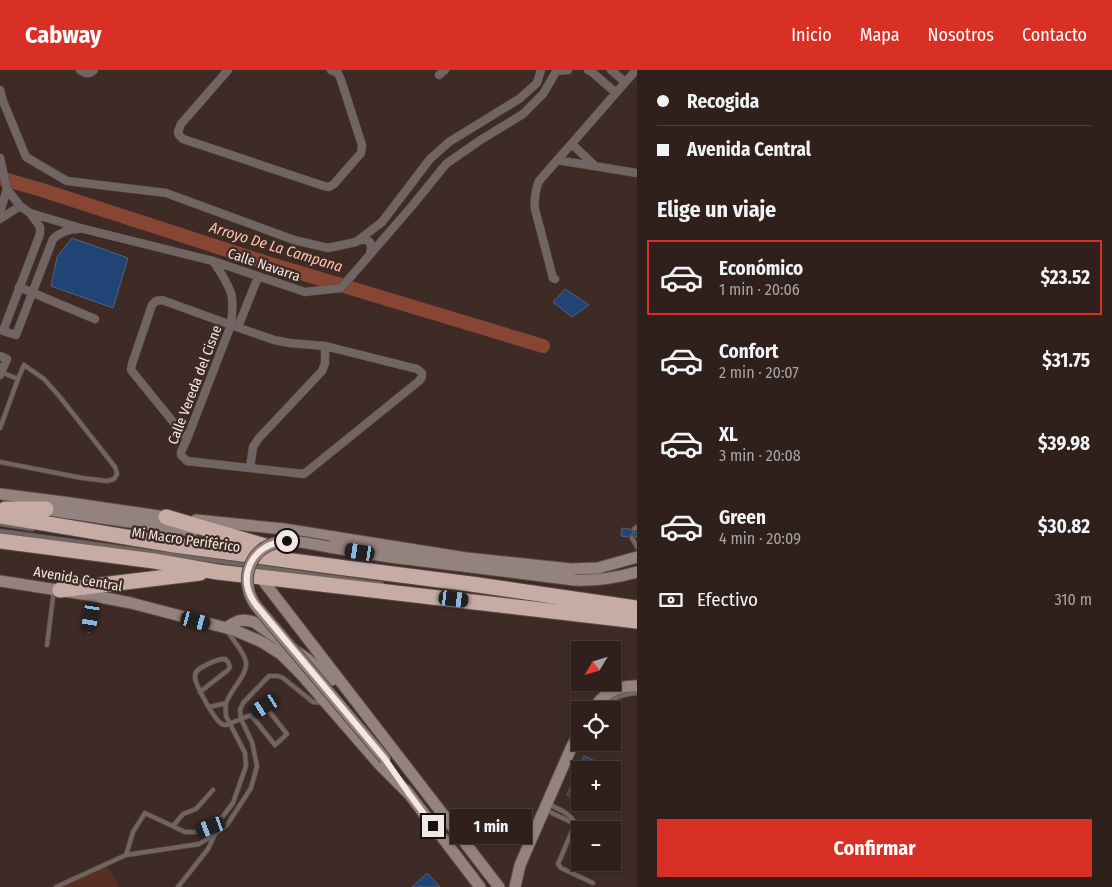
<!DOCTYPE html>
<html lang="es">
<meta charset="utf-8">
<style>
:root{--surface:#2f201c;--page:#3b2d29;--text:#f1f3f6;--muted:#a7a3a3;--line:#4a3e3b;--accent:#d93025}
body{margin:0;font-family:"Fira Sans Condensed",sans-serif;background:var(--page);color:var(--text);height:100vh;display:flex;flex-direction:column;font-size:19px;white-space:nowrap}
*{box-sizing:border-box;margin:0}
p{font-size:16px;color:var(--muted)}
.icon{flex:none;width:28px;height:28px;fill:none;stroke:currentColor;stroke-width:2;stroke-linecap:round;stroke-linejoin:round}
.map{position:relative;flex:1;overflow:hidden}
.drawer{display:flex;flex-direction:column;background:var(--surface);width:475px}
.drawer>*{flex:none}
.hud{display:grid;align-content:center;height:110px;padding:0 20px;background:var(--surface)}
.needle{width:32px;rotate:232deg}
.buttons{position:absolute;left:571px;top:571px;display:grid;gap:10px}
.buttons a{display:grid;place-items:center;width:50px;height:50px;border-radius:0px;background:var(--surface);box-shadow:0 1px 4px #0004,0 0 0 1px var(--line);font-size:25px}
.end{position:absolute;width:22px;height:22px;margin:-11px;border:6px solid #f4e7e3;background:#111;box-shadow:0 0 0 2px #111}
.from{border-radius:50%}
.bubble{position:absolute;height:35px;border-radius:0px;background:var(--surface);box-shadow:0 1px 4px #0004,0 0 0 1px var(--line);font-size:16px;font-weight:700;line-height:35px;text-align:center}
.car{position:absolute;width:15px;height:30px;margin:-15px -8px;border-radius:6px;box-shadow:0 0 4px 1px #0007;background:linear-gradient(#222 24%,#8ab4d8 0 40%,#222 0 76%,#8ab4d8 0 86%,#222 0)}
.hud b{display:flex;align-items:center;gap:18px;height:48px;font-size:19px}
.hud b+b{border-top:1px solid var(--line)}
.hud i{width:12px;height:12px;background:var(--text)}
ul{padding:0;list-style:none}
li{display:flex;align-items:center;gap:15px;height:75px;margin:0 10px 8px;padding:0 10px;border:2px solid transparent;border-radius:0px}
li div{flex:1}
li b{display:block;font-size:19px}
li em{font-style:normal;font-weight:700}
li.current{border-color:var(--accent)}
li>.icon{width:45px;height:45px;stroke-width:1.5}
h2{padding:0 20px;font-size:22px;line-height:60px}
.pay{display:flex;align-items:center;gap:12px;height:55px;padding:0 20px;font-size:19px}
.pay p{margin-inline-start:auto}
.action{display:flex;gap:10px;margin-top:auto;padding:10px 20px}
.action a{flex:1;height:58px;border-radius:0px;background:var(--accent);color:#fff;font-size:20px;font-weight:700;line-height:58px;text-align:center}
header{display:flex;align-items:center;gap:30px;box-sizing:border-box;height:70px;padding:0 25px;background:var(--accent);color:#fff}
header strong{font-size:24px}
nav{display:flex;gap:28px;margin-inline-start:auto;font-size:18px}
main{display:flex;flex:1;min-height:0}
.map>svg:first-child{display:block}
</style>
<header>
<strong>Cabway</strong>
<nav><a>Inicio</a><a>Mapa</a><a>Nosotros</a><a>Contacto</a></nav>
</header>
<main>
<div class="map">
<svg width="637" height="817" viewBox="0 0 637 817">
<rect width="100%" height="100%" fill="#3f2b25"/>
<path fill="#582f23" d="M 105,793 L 119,817 L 52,817 Z"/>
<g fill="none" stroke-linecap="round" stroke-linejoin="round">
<path stroke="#874533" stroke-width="14" d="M 0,108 L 42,120 L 264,192 L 543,276"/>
</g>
<path fill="#204476" stroke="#566274" d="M 72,168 L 128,188 L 113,238 L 51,216 L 57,187 Z
M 565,219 L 589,235 L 572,247 L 553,232 Z
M 622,458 L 630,459 L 633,463 L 637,462 L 637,468 L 633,464 L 630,465 L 628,467 L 621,466 Z
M 584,686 L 615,700 L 580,700 L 580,730 L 567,725 Z
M 427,803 L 440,817 L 412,817 Z"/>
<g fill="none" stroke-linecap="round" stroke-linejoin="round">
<path stroke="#5a4742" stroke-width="11" stroke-dasharray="11 5.5" stroke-linecap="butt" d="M 196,462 L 216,471 L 233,481"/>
<g stroke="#5c4943" stroke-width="5.5">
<path id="lane" d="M 0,358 L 18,309
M 0,392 L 82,408 L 107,411 L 114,409 L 117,404 L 115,397 L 60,327 L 44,309 L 24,295 L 18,309 L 1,302
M 0,454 L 33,459
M 634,459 L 637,457
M 0,461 L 382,514
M 632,468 L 637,477
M 89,561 L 94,529
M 228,562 C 233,571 244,581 246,592 C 248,605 229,621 226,634 C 225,638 226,642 226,646 L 245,683 L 246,696 L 233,733 L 221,749 L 211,757 L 198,762 L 185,762 L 145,743 L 133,762 L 126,785 L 199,774 L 215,764 L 227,755 L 251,718 L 257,696 L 252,672 L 241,649 L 240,640 L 243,633 L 269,606 L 278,606 L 283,608 L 313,632 L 323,633
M 47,575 L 54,520
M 200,622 L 228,600 L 230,597 L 228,592 L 225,589 C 217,589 212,592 206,595 C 201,598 195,600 195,606 C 194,613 215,651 222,654 C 223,655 225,655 226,655 L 251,645 L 275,675 L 287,664 L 265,636 L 251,645
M 209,637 L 226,633
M 601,640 C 610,628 623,624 637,623
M 548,734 C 558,739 571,743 575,754
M 546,740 L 575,754
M 575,754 L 558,794 L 561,798 L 593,813
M 173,756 L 183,744 L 196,739 L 213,720
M 56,817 L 126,785
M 178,817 L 208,779 L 215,764"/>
</g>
<g stroke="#5c4943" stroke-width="9">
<path id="street" d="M 80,0 C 85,4 89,5 94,0
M 228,0 L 181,54 L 178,62 L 179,65 L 183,69 L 324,116 L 329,117 L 334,114 L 361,83 L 362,75 L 341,10 L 338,3 L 331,0
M 588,0 L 592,2 L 616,23
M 611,0 L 625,12
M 556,1 L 568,0
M 439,5 L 445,0
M 0,20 L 3,31 L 26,87 L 67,111 L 166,123 L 294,170 L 328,178 L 356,172 L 382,152 L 430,89 L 449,72 L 519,29 L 537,13 L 541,0
M 572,74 L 595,96
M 0,88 L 7,119 L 20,136 L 30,143 L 84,159 L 213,191 L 305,222 L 341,218 L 412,136 L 446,94 L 479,71 L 523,44 L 543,24 L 557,0
M 557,90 L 637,103
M 0,142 L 7,119
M 30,143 L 40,157 L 40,164 L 3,261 L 16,265 L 53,169 C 59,163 69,159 78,159
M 0,149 L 20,136
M 357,171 C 369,168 373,171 370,184
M 555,209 L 553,208 L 535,139 C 534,129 535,121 539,111 L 636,0
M 19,217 L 95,249
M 238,257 L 258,207
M 0,286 L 7,289 L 0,305
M 187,369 L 131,300 L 132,294 L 152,235 L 156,231 L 162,230 L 231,255 L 274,270 L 290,273 L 325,276 L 417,299 L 422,303 L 422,307 L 419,311 L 304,404 L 187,391 L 181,385 L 181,382 L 187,369 L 231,255 C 232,244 234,233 231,223 C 227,212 220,201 213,191
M 250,398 L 253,377 L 259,368 L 322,301 L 325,293 L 325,276"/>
</g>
<g stroke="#5c4943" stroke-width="13">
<path id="secondary" d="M 0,424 L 63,432 L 173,448
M 38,438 C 90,447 142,453 193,461
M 196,450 L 284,459 L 466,488 L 571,499 L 598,498 L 637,487
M 329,477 L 390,487 L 574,510 C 596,511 616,508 637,502
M 0,511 L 95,526 L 131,533 L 234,560 L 262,572 L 281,584 L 300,603 L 380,695 L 410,725
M 264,512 L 499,817
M 226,558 C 237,551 240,548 254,552 L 306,588 L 332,610
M 593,640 C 603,623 618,615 637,616
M 406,720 L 480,817
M 515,817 L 520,795 L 572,676 L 580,662"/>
</g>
<g stroke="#5c4943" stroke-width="17">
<path id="highway" d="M 5,439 L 46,439
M 0,446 L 174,475 L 338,497 L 471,514 L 637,538
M 166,447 L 279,480
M 0,471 L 154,491 L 217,502 L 637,551
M 60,520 L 200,503"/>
</g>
<use href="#lane" stroke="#706562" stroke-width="4"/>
<use href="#street" stroke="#706562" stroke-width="8"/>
<use href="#secondary" stroke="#93827d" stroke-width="11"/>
<use href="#highway" stroke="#c6aca5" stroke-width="15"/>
<g stroke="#5c4943" stroke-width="13" stroke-linecap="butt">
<path id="secondary-bridge" d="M 329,477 C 314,475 295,469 279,472 C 248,478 238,513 257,537 L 385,689"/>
</g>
<use href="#secondary-bridge" stroke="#93827d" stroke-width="11"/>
</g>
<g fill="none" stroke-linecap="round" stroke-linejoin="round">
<path stroke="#f4e7e3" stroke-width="6" d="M 287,471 C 252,473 234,508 257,536 L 385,689 L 410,725 L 433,756"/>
</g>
<g text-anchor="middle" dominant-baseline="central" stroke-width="4.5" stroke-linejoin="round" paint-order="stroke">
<g font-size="14" fill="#f4e7e3" stroke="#3f2b25">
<text transform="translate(264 195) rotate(19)">Calle Navarra</text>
<text transform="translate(195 315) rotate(-69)">Calle Vereda del Cisne</text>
<text transform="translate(186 470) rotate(8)">Mi Macro Periférico</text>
<text transform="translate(78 509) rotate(10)">Avenida Central</text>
</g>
<g font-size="15" font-style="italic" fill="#fec1af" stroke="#3f2b25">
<text transform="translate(276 177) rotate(17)">Arroyo De La Campana</text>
</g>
</g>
</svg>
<div class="buttons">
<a><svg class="needle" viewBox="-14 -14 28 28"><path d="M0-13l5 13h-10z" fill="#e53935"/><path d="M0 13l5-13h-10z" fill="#a7a3a3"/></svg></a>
<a><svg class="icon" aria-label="locate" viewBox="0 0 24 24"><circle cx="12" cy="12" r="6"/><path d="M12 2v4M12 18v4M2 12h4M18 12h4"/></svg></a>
<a>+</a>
<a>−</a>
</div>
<i class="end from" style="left:287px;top:471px"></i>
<i class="end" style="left:433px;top:756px"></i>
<div class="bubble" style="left:450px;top:739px;width:82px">1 min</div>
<i class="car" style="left:360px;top:482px;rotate:279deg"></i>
<i class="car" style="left:454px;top:529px;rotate:97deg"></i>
<i class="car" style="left:91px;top:547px;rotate:190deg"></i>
<i class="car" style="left:196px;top:551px;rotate:105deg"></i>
<i class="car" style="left:265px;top:636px;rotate:238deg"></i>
<i class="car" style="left:211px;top:757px;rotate:250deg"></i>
</div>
<section class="drawer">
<div class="hud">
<b><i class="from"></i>Recogida</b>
<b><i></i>Avenida Central</b>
</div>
<h2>Elige un viaje</h2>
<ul>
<li class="current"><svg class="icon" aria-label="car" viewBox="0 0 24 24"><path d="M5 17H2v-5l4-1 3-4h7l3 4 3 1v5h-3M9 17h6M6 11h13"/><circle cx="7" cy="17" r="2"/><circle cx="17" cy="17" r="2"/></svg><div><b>Económico</b><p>1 min · 20:06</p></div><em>$23.52</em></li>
<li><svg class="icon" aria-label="car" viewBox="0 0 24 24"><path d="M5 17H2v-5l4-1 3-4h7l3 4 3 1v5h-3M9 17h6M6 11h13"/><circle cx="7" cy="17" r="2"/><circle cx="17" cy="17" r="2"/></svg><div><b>Confort</b><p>2 min · 20:07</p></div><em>$31.75</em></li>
<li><svg class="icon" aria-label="car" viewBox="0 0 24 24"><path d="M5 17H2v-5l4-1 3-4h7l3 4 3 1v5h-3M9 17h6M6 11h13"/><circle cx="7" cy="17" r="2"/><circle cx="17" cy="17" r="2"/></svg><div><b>XL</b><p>3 min · 20:08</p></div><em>$39.98</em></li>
<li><svg class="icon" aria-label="car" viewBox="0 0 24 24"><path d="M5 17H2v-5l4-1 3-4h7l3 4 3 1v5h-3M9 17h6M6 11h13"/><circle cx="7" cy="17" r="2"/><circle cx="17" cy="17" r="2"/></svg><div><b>Green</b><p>4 min · 20:09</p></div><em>$30.82</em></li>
</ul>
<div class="pay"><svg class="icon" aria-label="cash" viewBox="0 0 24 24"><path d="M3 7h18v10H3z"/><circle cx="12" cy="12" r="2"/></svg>Efectivo<p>310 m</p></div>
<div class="action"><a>Confirmar</a></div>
</section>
</main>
